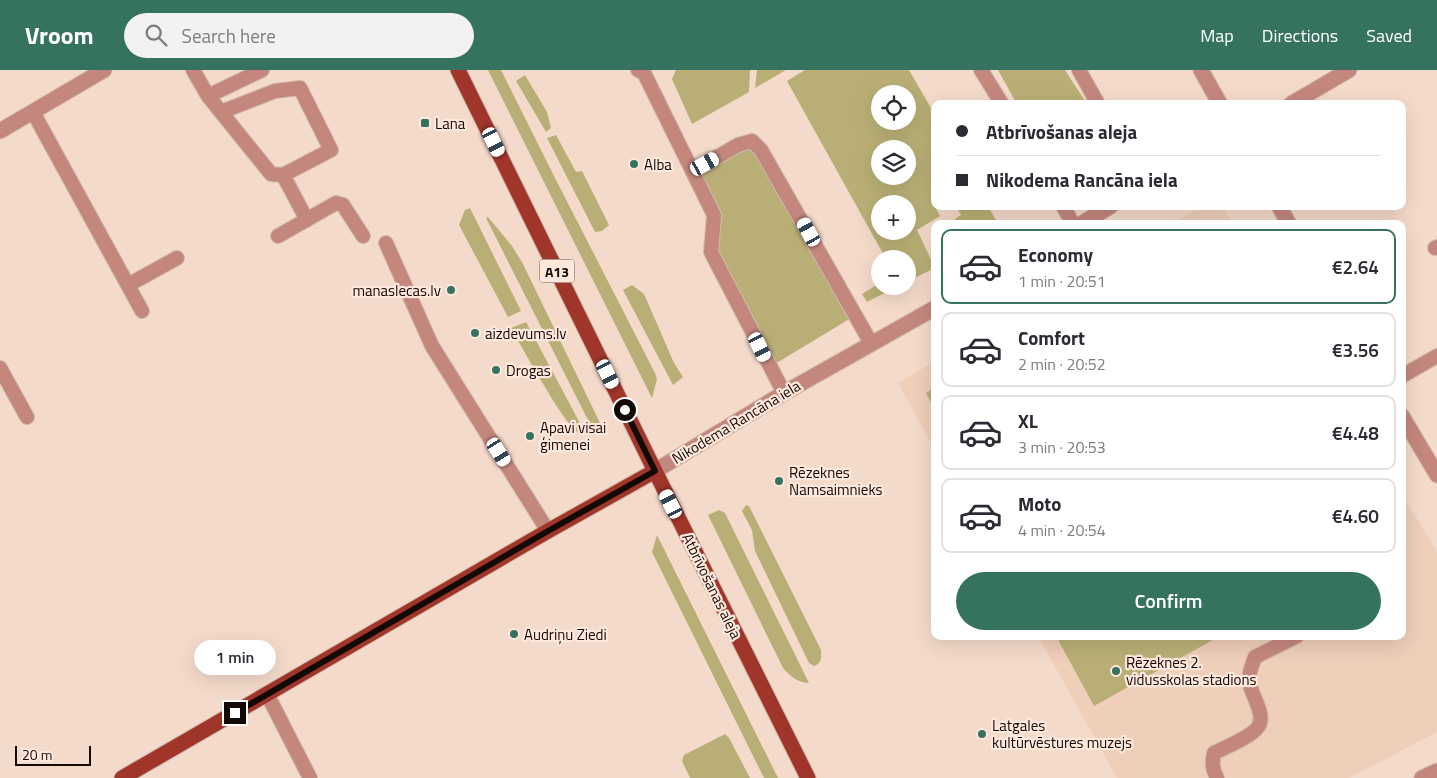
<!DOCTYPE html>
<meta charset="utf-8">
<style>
:root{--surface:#fff;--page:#f2f2f3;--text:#2b2b33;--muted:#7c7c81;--line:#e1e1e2;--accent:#357360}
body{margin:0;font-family:"Titillium Web",sans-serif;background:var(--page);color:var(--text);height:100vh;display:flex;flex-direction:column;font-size:19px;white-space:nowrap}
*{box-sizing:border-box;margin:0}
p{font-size:16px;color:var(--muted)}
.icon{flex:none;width:28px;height:28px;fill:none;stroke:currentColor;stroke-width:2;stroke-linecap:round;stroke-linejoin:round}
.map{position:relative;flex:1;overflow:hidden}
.drawer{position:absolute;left:931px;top:150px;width:475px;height:420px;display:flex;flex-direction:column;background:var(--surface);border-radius:10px;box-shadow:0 5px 20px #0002}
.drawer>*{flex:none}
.banner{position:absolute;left:931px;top:30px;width:475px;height:110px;border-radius:10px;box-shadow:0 5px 20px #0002;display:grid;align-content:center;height:110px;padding:0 25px;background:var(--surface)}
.tools{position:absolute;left:871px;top:15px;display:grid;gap:10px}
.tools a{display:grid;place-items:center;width:45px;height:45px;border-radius:50%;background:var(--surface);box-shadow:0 5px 20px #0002;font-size:25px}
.scale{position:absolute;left:15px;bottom:12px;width:76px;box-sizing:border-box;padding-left:5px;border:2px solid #130a06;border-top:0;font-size:14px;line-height:18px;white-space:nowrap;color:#130a06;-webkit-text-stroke:4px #fee8dc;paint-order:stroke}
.end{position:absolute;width:22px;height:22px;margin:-11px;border:6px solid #130a06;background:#fff;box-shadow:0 0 0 2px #fff}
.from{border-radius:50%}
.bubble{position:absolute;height:35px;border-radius:18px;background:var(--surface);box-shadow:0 5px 20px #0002;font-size:16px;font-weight:600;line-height:35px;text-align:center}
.car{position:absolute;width:15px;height:30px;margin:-15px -8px;border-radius:6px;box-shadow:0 0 4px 1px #0007;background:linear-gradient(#fff 24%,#345 0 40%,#fff 0 76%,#345 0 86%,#fff 0)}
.banner b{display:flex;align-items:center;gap:18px;height:48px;font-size:19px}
.banner b+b{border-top:1px solid var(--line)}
.banner i{width:12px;height:12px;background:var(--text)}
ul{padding:9px 0 0;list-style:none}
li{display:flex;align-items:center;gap:15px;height:75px;margin:0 10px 8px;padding:0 15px;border:2px solid var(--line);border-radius:10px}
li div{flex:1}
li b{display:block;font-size:19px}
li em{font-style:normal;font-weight:600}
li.active{border-color:var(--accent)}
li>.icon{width:45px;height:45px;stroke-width:1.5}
.primary-button{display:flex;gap:10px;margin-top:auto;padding:10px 25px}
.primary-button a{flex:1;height:58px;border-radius:30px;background:var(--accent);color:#fff;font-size:20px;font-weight:600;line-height:58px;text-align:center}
header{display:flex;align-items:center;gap:30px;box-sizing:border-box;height:70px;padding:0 25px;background:var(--accent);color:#fff}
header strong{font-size:24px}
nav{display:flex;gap:28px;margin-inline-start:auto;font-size:18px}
.search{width:350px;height:45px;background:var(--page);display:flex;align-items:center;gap:12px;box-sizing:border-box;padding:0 18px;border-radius:28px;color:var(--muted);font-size:19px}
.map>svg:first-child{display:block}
</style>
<header>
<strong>Vroom</strong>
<div class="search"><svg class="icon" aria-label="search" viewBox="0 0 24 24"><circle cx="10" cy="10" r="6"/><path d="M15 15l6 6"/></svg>Search here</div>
<nav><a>Map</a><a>Directions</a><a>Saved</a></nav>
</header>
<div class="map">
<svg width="1437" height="708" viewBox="0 0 1437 708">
<rect width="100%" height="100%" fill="#f4daca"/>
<path fill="#efceba" d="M 1202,136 L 1222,136 L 1233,154 L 1172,154 Z
M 935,291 L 935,380 L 898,313 Z
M 1403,426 L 1437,482 L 1437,662 L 1349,708 L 1117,708 L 1038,566 L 1402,566 Z"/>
<path fill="#b9af76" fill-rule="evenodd" d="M 488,0 L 501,0 L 556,110 L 655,303 L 657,309 L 652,328 Z
M 676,0 L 750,0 L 749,22 L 692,54 L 672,9 Z
M 757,0 L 786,0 L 755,18 Z
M 805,0 L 909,0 L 935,45 L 935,131 L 932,132 L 940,146 L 917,160 L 935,198 L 908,211 L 908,189 L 886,189 L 787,11 ZM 880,24 L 908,24 L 908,51 L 880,51 ZM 880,79 L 908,79 L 908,106 L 880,106 ZM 880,134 L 908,134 L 908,161 L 880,161 Z
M 998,0 L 1065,0 L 1087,34 L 1017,34 Z
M 525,5 L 547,42 L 551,58 L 546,62 L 516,11 Z
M 556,65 L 576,102 L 582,101 L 609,155 L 602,161 L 595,162 L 547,68 Z
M 752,71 L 856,245 L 770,297 L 711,182 L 714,145 L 693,101 Z
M 956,136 L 988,136 L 998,154 L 957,154 L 955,149 L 961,145 Z
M 470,138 L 521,241 L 508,247 L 459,155 L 465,140 Z
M 488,147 L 512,176 L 522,192 L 601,355 L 596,357 L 591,356 L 486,148 Z
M 880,213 L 880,216 L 898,216 L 867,232 L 862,224 Z
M 632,215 L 644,224 L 674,293 L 683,307 L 673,315 L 623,220 Z
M 526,252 L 581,355 L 581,365 C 569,356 562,344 554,332 C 539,308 525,283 511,258 Z
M 935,317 L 935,340 L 926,323 Z
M 746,435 L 749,436 L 821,580 C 821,588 822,593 814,596 L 809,593 L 755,481 L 752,460 L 742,441 Z
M 719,440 L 725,443 L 809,613 C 797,612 791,607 783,598 L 708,445 Z
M 657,465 L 778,708 L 764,708 L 652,482 Z
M 1056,566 L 1220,566 L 1094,636 Z
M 725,664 L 729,668 L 750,708 L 690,708 L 682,691 L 684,685 Z"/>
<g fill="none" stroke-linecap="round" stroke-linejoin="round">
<g stroke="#d0b9ab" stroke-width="16">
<path id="lane" d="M 193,0 L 208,26 L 271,104 L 283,105 L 307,150
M 638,0 L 644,3 L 714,145 L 711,182 L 784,323
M 981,0 L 1002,34
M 1079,0 L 1098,34
M 208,26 L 262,0
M 33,42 L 142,241
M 221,42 L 275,21 L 300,18 L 331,80 L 283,105
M 693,101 L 738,75 L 752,71 L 761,80 L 871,273
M 1063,136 L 1073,154
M 278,166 L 336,133 L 343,135 L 363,166
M 386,173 L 432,276 L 548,461
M 1435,178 L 1437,177
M 128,215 L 177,188
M 0,298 L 27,347
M 1402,306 L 1437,286
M 267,624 L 310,708
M 1217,708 C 1212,698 1212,693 1214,683 C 1226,677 1251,667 1258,657 C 1267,645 1250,624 1249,610 C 1249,602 1252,595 1255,587 L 1297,566"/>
</g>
<g stroke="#d0b9ab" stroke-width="17">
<path id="street" d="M 1201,0 L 1220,34
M 1291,34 L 1349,0
M 0,61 L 104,0
M 1279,136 L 1289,154
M 1081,154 L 1111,136
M 1402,346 L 1437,405
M 655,401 L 784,323 L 935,238
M 1422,708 L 1437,701"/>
</g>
<g stroke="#d0b9ab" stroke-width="17">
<path id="primary" d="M 458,0 L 655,401 L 808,708
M 122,708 L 548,461 L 655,401"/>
</g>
<use href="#lane" stroke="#c4877e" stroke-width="14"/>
<use href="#street" stroke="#c4877e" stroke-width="15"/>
<use href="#primary" stroke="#a0352a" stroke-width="15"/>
</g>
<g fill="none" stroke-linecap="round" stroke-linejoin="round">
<path stroke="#130a06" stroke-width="6" d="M 235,643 L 548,461 L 655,401 L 625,340"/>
</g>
<g fill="#357360" stroke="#fee8dc" stroke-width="2">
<rect x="420" y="48" width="10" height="10" rx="2.5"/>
<circle cx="634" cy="94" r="5"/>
<circle cx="451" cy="220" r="5"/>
<circle cx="475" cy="263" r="5"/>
<circle cx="496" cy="300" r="5"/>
<circle cx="530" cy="366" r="5"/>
<circle cx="779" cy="411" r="5"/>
<circle cx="514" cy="564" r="5"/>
<circle cx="1116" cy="601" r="5"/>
<circle cx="982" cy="664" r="5"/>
</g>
<g text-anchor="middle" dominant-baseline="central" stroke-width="4.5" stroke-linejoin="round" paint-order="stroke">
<rect fill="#fee8dc" stroke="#5a4d46" stroke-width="1" x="539.5" y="189.5" width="35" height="23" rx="4"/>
<g font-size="14" font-weight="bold" fill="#130a06">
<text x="557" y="201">A13</text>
</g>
<g font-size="15" fill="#130a06" stroke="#fee8dc" text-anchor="start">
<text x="435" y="53">Lana</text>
<text x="644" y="94">Alba</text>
<text x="441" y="220" text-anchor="end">manaslecas.lv</text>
<text x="485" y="263">aizdevums.lv</text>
<text x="506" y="300">Drogas</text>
<text x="540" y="357">Apavi visai<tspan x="540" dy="17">ģimenei</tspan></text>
<text x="789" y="402">Rēzeknes<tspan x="789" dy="17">Namsaimnieks</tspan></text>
<text x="524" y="564">Audriņu Ziedi</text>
<text x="1126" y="592">Rēzeknes 2.<tspan x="1126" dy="17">vidusskolas stadions</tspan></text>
<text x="992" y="655">Latgales<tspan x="992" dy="17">kultūrvēstures muzejs</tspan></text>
</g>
<g font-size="15" fill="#130a06" stroke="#fee8dc">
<text transform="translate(736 352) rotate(-31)">Nikodema Rancāna iela</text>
<text transform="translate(712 516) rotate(64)">Atbrīvošanas aleja</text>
</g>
</g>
</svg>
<div class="tools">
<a><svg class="icon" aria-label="locate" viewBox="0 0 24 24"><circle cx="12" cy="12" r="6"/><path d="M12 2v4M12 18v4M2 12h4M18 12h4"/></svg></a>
<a><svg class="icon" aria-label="layers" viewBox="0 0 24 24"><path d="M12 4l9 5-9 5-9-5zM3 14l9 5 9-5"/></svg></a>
<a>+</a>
<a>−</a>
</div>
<div class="scale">20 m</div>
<i class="end from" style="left:625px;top:340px"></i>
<i class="end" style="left:235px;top:643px"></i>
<div class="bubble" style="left:194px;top:570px;width:82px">1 min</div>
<i class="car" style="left:494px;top:72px;rotate:154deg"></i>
<i class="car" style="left:705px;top:94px;rotate:61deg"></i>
<i class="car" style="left:809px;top:162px;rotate:331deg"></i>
<i class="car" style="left:760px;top:277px;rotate:154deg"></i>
<i class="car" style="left:608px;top:304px;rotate:154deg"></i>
<i class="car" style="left:499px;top:382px;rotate:148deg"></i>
<i class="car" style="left:671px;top:434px;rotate:333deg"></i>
<div class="banner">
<b><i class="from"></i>Atbrīvošanas aleja</b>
<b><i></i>Nikodema Rancāna iela</b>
</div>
<section class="drawer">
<ul>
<li class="active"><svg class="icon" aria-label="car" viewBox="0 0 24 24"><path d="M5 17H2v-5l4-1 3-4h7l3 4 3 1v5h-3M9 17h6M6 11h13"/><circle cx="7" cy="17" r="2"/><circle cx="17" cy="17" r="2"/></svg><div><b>Economy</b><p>1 min · 20:51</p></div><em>€2.64</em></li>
<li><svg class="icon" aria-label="car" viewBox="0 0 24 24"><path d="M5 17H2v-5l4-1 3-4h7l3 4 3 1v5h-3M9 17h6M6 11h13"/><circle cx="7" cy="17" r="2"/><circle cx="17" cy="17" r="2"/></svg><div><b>Comfort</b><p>2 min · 20:52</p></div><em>€3.56</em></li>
<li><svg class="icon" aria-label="car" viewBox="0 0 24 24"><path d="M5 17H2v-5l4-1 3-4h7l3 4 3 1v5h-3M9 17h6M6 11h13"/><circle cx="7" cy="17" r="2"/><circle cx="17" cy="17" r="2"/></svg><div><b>XL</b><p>3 min · 20:53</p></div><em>€4.48</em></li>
<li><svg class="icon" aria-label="car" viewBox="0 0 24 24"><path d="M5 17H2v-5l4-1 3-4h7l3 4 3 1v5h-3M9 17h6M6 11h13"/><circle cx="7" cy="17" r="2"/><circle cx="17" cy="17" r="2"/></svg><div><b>Moto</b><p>4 min · 20:54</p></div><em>€4.60</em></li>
</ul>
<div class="primary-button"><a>Confirm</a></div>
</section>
</div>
